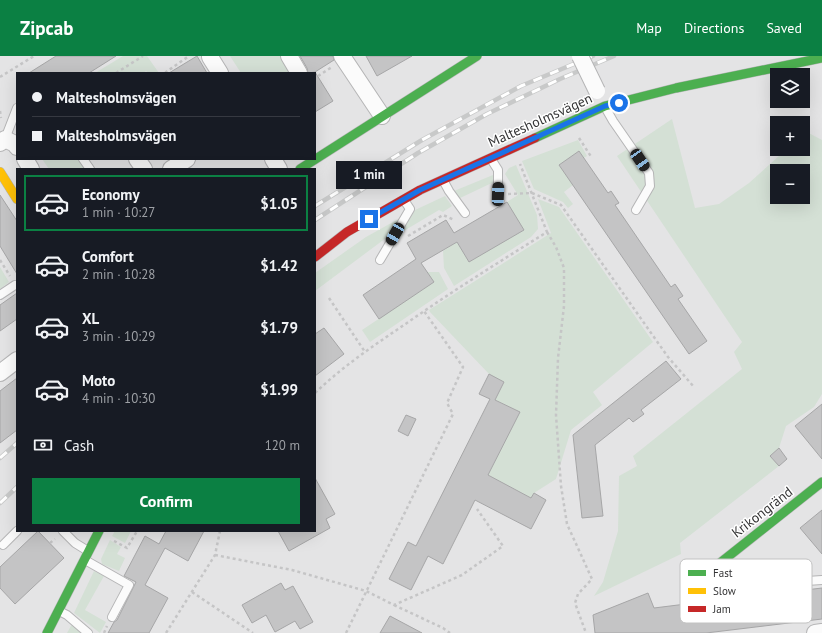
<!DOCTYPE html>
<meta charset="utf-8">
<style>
:root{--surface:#171b24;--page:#242831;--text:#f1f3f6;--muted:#9ea1a6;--line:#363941;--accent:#0b8043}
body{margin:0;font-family:"PT Sans",sans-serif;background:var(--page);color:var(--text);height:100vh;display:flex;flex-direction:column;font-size:15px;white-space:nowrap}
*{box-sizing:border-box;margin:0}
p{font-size:13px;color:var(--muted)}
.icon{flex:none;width:22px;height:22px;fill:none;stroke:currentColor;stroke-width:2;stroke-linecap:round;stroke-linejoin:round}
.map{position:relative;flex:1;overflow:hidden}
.sheet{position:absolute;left:16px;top:112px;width:300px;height:364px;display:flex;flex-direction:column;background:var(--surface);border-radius:0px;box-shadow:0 4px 16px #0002}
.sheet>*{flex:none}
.guide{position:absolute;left:16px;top:16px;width:300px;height:88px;border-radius:0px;box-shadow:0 4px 16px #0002;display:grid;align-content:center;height:88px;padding:0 16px;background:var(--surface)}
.buttons{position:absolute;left:770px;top:12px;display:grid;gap:8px}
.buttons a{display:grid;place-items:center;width:40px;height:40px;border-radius:0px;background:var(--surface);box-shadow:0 4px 16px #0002;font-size:20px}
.end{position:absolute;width:18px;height:18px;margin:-9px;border:5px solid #1a73e8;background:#fff;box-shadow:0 0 0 2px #fff}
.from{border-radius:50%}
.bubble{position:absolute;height:28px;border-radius:0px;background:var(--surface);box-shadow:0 4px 16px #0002;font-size:13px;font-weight:700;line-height:28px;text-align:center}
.car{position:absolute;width:12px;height:24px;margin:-12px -6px;border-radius:5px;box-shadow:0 0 3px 1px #0007;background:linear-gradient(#222 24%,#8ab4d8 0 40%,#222 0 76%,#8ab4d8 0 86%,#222 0)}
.guide b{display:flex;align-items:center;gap:14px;height:38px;font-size:15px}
.guide b+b{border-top:1px solid var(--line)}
.guide i{width:10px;height:10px;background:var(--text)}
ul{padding:7px 0 0;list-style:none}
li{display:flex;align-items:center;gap:12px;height:56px;margin:0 8px 6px;padding:0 8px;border:2px solid transparent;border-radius:0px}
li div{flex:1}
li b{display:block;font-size:15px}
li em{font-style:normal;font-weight:700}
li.current{border-color:var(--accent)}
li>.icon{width:36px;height:36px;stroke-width:1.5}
.pay{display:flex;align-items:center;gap:10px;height:44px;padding:0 16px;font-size:15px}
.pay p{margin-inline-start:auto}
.cta{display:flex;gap:8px;margin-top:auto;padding:8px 16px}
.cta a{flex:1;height:46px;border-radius:0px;background:var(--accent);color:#fff;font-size:16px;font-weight:700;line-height:46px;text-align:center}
header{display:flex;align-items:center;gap:24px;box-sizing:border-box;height:56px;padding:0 20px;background:var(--accent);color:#fff}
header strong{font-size:19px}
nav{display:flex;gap:22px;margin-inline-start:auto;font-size:14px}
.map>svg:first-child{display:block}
</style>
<header>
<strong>Zipcab</strong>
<nav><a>Map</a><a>Directions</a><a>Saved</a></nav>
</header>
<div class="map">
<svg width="822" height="577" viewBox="0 0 822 577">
<rect width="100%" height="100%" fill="#e4e4e5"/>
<path fill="#d4e0d5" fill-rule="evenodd" d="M 123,0 L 147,0 L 159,17 L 148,17 L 146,15 L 144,17 L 95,17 Z
M 230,0 L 286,0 L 293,17 L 241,17 Z
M 672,63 L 695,152 L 719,148 L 749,127 L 781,98 L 791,93 L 803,93 L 803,74 L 822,84 L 822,338 L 814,351 L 786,370 L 779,392 L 770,400 L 779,410 L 680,487 L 681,498 L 594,540 L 603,526 L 618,475 L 619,420 L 637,410 L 633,400 L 742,313 L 734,296 L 742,286 L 617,100 ZM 777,115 L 803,115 L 803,141 L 777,141 Z
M 578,84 L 587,100 L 584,102 L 579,95 L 559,109 L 573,129 L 564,136 L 573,148 L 568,152 L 563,146 L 534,133 L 522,105 Z
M 42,103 L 78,103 L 86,113 L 49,113 Z
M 516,109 L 537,159 L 538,173 L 531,181 L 454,230 L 444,212 L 443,195 L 457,186 L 469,206 L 523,174 L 507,146 L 518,139 L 505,118 L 509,112 Z
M 493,119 L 496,125 L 458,143 L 454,135 Z
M 445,140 L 452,150 L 443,156 L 439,154 L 402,176 L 403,179 L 397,183 L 415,154 Z
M 538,143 L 559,151 L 653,286 L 593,336 L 602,349 L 571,374 L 556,423 L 534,437 L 531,442 L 488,419 L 520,356 L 495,344 L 504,326 L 489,318 L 430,256 L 429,254 L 551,177 Z
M 402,161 L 390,179 L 315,235 L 315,217 L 366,181 Z
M 0,211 L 9,226 L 0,233 Z
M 427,216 L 439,216 L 448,233 L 370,286 L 362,274 L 434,226 Z
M 115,475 L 131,475 L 125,487 L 112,480 Z
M 110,484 L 121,491 L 117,498 L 125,502 L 119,515 L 102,508 L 101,503 Z
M 94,515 L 104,520 L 85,554 L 106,566 L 100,577 L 74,557 Z
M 72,568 L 82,577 L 67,577 Z"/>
<path fill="#c4c4c5" stroke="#a6a6a7" d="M 56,0 L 116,0 L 89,17 L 29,17 Z
M 197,0 L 207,17 L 169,17 Z
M 300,0 L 333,0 L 334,4 L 315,16 L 333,45 L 315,56 L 315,16 L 308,17 L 307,12 Z
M 366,0 L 412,0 L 377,20 Z
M 579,95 L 608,137 L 611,135 L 619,147 L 615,149 L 671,231 L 675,228 L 683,240 L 678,243 L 707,285 L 689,298 L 559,109 Z
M 0,139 L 17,165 L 17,218 L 0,190 Z
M 507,146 L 524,174 L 469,206 L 457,186 L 421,207 L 434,226 L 379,263 L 363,239 L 416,203 L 407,187 L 446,164 L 454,177 Z
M 17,237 L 17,263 L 0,275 L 0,249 Z
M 324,272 L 344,298 L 315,320 L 315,278 Z
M 666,305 L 681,323 L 641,354 L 644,358 L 633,366 L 629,362 L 595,389 L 603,460 L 582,462 L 573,379 Z
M 489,318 L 504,326 L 495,344 L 520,356 L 488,419 L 531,442 L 534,437 L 546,444 L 531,473 L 475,444 L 443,508 L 428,500 L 411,534 L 389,523 L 408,486 L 416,490 L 490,343 L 479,338 Z
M 17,322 L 17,374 L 0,387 L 0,335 Z
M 822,348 L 822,403 L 795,370 Z
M 406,359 L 416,363 L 408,380 L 398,375 Z
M 779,392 L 787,403 L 779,410 L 770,400 Z
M 315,422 L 335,458 L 326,463 L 330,472 L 289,495 L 278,475 L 315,475 Z
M 822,454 L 822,498 L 800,472 Z
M 38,475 L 64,502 L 15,548 L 0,532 L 0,511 Z
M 166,475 L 204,475 L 188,505 L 165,492 L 145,529 L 168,542 L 149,577 L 108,577 L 114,566 L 117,564 L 136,526 L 124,520 L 145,480 L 159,488 Z
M 281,527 L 285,534 L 293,530 L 313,566 L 300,573 L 295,565 L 275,576 L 266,559 L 252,567 L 242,549 Z
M 822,532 L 822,563 L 706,577 L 595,577 L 593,559 L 648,537 L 654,552 L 686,548 L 691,551 L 694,551 L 697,547 Z
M 390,560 L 422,577 L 380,577 Z"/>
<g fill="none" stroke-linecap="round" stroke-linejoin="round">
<g stroke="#b5b5b6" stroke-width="10">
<path id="lane" d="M 605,51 L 613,65 L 649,117 L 650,130 L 636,154
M 5,83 L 17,52
M 83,103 L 90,113
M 491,103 L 498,114 L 498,138
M 443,124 L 449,135 L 465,157
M 380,204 L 410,153 L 404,144
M 0,239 L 15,229
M 63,475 L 75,487 L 88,495
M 3,489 L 17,475
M 85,504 L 129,529 L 112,561
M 701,532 L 822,524
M 691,546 L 719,508
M 59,555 L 67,559 L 88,577"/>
</g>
<g stroke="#b5b5b6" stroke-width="18">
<path id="street" d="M 289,0 L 299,17
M 342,0 L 382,60
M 210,1 L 220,17
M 0,87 L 5,83 L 15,88 L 17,91
M 25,103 L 31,113
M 137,103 L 144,113
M 273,103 L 279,113
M 171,113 L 187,103
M 0,317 L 17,304
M 815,577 L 822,576"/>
</g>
<g stroke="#b5b5b6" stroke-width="10">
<path id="fast" d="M 535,82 L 605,50 L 676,32 L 822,2
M 300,113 L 477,0
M 720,507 L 822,426
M 47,577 L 99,475"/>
</g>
<g stroke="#b5b5b6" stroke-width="10">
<path id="slow" d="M 0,116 L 17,143"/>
</g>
<g stroke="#b5b5b6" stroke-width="10">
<path id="jam" d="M 315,201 L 347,176 L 420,134 L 535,82"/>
</g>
<path stroke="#c5c5c6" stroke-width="2.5" stroke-dasharray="3 3" stroke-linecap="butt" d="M 116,17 L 143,0
M 167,17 L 166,16 L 189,0
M 318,20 L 332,11
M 0,21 L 34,0
M 0,55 L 1,62
M 579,82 L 592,102
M 508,138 L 532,137 L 561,149 L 668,301 L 694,331
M 547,176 L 556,191 L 564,212 L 564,250 L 558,302 L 556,359 L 561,430 L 567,468 L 592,523 L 578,538 L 575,547 L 586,577
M 408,180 L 443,159 L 454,164
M 0,204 L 10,220
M 329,242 L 365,296
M 315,337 C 342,311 373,290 404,269 C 451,236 499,206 547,176 L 520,108
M 114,485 L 127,492 L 137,475
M 50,487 L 55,483
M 215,499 L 292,514 L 366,535 L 394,549 L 462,519 L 503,490 L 477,453
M 192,536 L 253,577
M 394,549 L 443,572 L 450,577
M 104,577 L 107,570
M 166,577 L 215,499 L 220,475
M 346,577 L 453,358 L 447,347 L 463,311 L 424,255"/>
<use href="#lane" stroke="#fbfbfb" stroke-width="8"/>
<use href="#street" stroke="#fbfbfb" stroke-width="16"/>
<use href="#fast" stroke="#4caf50" stroke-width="9"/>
<use href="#slow" stroke="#ffc107" stroke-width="9"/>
<use href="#jam" stroke="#c62828" stroke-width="9"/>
<g stroke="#c8c9c9" stroke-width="4.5">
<path id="rail" d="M 315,150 L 422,84 L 521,30 L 593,0
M 315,164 L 418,97 L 487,58 L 560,23 L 614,0
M 0,402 L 17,387
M 0,447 L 17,431"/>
</g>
<use href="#rail" stroke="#fff" stroke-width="3" stroke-dasharray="9" stroke-linecap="butt"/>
<g stroke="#b5b5b6" stroke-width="18" stroke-linecap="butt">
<path id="street-bridge" d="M 580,0 L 597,35"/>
</g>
<use href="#street-bridge" stroke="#fbfbfb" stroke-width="16"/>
</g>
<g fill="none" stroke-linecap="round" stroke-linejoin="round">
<path stroke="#1a73e8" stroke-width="5" d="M 369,163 L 420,134 L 605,50 L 619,47"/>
</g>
<g text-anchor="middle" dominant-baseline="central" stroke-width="3" stroke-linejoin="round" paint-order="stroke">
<g font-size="14" fill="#333334" stroke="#fff">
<text transform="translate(540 64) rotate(-24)">Maltesholmsvägen</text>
<text transform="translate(762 456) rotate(-38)">Krikongränd</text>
</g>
</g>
<rect x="680" y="503" width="132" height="64" rx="6" fill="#fff" stroke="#c2c2c2" stroke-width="1"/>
<rect x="688" y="514" width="18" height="6" fill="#4caf50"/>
<rect x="688" y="532" width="18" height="6" fill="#ffc107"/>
<rect x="688" y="550" width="18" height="6" fill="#c62828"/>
<g font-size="11" fill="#333334">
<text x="713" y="521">Fast</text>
<text x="713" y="539">Slow</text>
<text x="713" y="557">Jam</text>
</g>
</svg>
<div class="buttons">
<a><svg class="icon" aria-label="layers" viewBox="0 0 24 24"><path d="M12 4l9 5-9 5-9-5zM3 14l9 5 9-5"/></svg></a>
<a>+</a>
<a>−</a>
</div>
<i class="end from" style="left:619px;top:47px"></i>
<i class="end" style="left:369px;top:163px"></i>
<div class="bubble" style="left:336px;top:105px;width:66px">1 min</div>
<i class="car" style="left:640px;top:104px;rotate:146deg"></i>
<i class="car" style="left:498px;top:138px;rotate:2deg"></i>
<i class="car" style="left:395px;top:178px;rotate:210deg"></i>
<div class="guide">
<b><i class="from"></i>Maltesholmsvägen</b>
<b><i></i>Maltesholmsvägen</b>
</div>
<section class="sheet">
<ul>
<li class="current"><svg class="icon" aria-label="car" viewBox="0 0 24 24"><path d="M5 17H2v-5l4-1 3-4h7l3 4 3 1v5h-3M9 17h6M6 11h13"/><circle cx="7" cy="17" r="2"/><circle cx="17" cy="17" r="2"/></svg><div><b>Economy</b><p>1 min · 10:27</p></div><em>$1.05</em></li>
<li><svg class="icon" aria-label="car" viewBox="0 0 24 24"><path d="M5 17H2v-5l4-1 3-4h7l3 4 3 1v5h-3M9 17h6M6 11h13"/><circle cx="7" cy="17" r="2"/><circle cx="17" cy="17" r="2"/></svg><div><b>Comfort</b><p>2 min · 10:28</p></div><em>$1.42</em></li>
<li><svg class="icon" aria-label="car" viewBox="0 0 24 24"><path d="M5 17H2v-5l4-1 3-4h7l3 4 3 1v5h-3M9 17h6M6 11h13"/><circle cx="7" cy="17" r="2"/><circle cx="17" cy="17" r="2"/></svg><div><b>XL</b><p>3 min · 10:29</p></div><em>$1.79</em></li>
<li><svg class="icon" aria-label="car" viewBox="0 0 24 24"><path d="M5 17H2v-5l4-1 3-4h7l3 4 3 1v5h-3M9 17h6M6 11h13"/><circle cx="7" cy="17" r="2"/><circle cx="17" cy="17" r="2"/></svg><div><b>Moto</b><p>4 min · 10:30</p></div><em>$1.99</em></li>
</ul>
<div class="pay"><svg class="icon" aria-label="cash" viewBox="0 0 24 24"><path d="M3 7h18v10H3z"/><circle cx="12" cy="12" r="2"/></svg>Cash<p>120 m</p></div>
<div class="cta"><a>Confirm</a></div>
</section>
</div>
